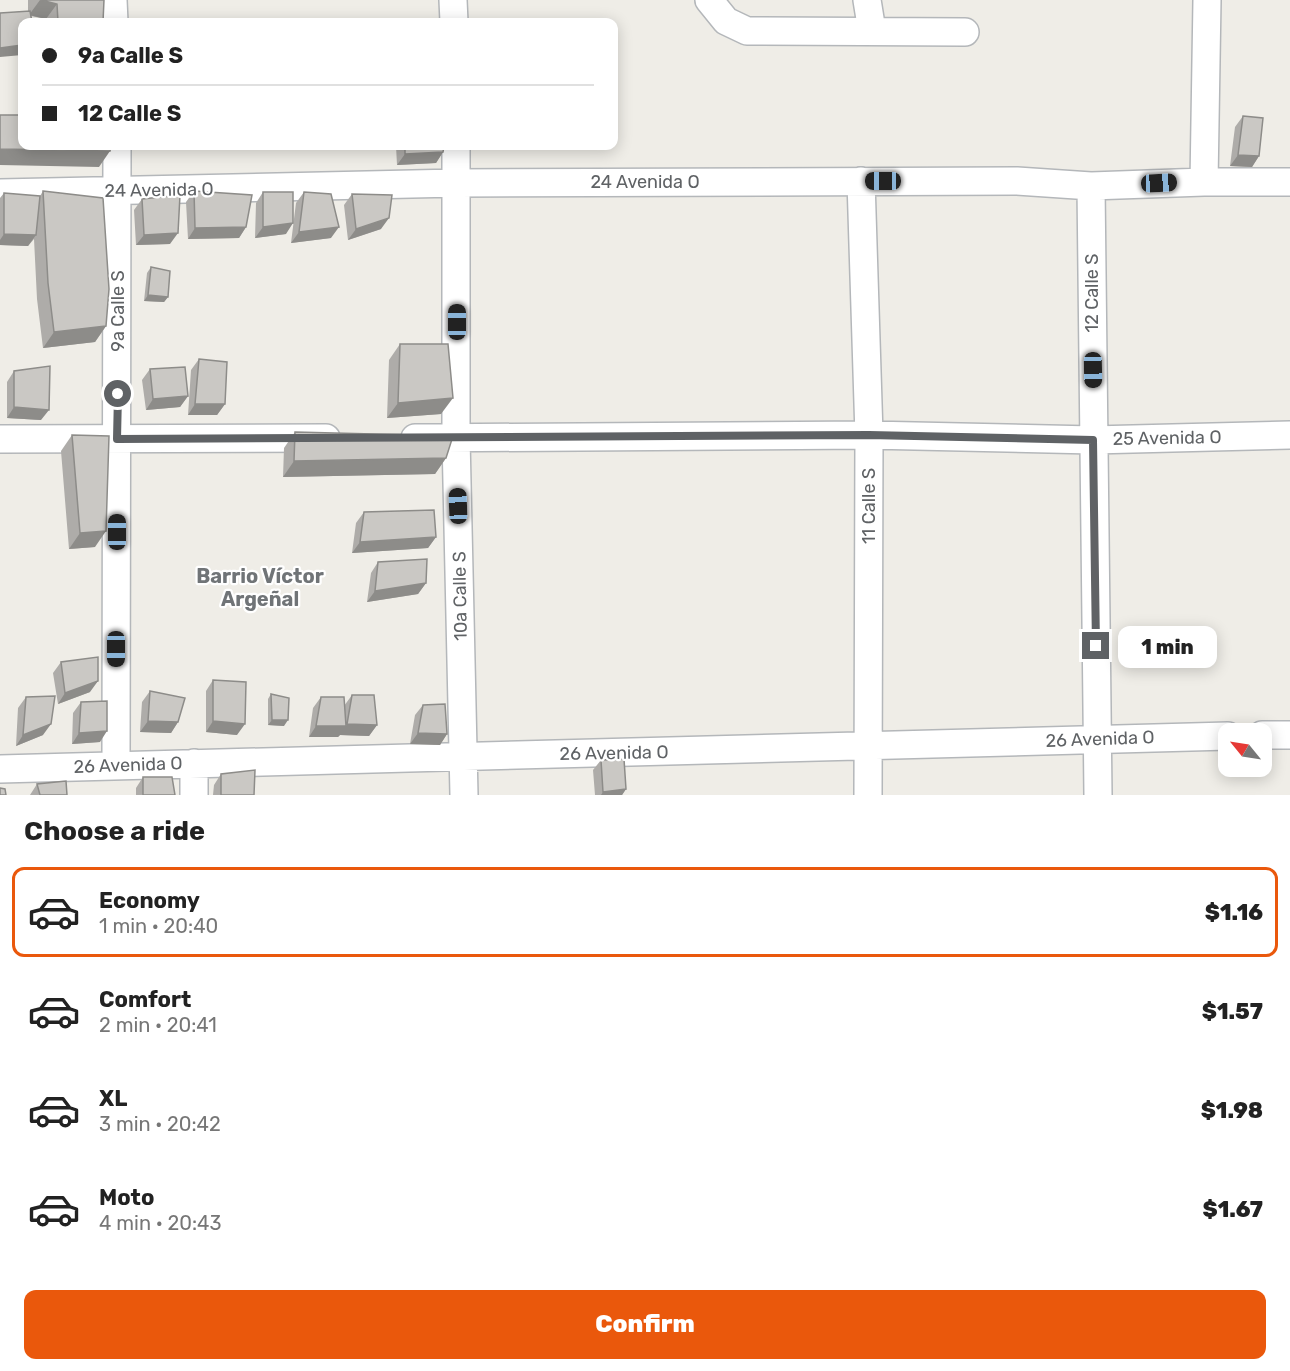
<!DOCTYPE html>
<meta charset="utf-8">
<style>
:root{--surface:#fff;--page:#f6f6f6;--text:#222;--muted:#767676;--line:#e0e0e0;--accent:#ea580c}
body{margin:0;font-family:Rubik,sans-serif;background:var(--page);color:var(--text);height:100vh;display:flex;flex-direction:column;font-size:22px;white-space:nowrap}
*{box-sizing:border-box;margin:0}
p{font-size:20px;color:var(--muted)}
.icon{flex:none;width:33px;height:33px;fill:none;stroke:currentColor;stroke-width:2;stroke-linecap:round;stroke-linejoin:round}
.map{position:relative;height:795px;overflow:hidden}
.sheet{display:flex;flex-direction:column;background:var(--surface);flex:1}
.sheet>*{flex:none}
.guide{position:absolute;left:18px;top:18px;width:600px;height:132px;border-radius:12px;box-shadow:0 3px 15px #0003;display:grid;align-content:center;height:132px;padding:0 24px;background:var(--surface)}
.needle{width:39px;rotate:300deg}
.controls{position:absolute;left:1218px;top:723px;display:grid;gap:12px}
.controls a{display:grid;place-items:center;width:54px;height:54px;border-radius:12px;background:var(--surface);box-shadow:0 3px 15px #0003;font-size:30px}
.end{position:absolute;width:27px;height:27px;margin:-14px;border:8px solid #5f6265;background:#fff;box-shadow:0 0 0 3px #fff}
.from{border-radius:50%}
.bubble{position:absolute;height:42px;border-radius:12px;background:var(--surface);box-shadow:0 3px 15px #0003;font-size:20px;font-weight:800;line-height:42px;text-align:center}
.car{position:absolute;width:18px;height:36px;margin:-18px -9px;border-radius:8px;box-shadow:0 0 4px 2px #0007;background:linear-gradient(#222 24%,#8ab4d8 0 40%,#222 0 76%,#8ab4d8 0 86%,#222 0)}
.guide b{display:flex;align-items:center;gap:21px;height:57px;font-size:22px}
.guide b+b{border-top:2px solid var(--line)}
.guide i{width:15px;height:15px;background:var(--text)}
ul{padding:0;list-style:none}
li{display:flex;align-items:center;gap:18px;height:90px;margin:0 12px 9px;padding:0 12px;border:3px solid transparent;border-radius:12px}
li div{flex:1}
li b{display:block;font-size:22px}
li em{font-style:normal;font-weight:800}
li.on{border-color:var(--accent)}
li>.icon{width:54px;height:54px;stroke-width:1.5}
h2{padding:0 24px;font-size:27px;line-height:72px}
.action{display:flex;gap:12px;margin-top:auto;padding:12px 24px}
.action a{flex:1;height:69px;border-radius:12px;background:var(--accent);color:#fff;font-size:24px;font-weight:800;line-height:69px;text-align:center}
.map>svg:first-child{display:block}
</style>
<div class="map">
<svg width="1290" height="795" viewBox="0 0 1290 795">
<rect width="100%" height="100%" fill="#efede7"/>
<g fill="none" stroke-linecap="round" stroke-linejoin="round">
<g stroke="#b4b7ba" stroke-width="30">
<path id="minor" d="M 113,0 L 114,22
M 453,0 L 454,22
M 709,0 L 726,21 L 747,31 L 965,32
M 867,0 L 872,31
M 456,146 L 456,438 L 464,795
M 861,181 L 869,435 L 868,795
M 1204,182 L 1207,0
M 1091,186 L 1098,795
M 0,193 L 457,183 L 1017,181 L 1091,186 L 1204,182 L 1290,182
M 415,438 L 869,435 L 1093,440 L 1290,435
M 0,439 L 326,438
M 1262,735 L 1290,735
M 116,765 L 117,146
M 0,769 L 1228,736
M 194,795 L 194,763"/>
</g>
<use href="#minor" stroke="#fff" stroke-width="27"/>
</g>
<path fill="#aeaca9" d="M 28,0 L 104,0 L 103,22 L 46,22 L 46,19 L 31,16 L 28,11 Z
M 1243,116 L 1259,156 L 1252,167 L 1230,166 L 1235,127 Z
M 396,146 L 444,146 L 443,152 L 436,163 L 397,165 Z
M 43,191 L 106,326 L 95,342 L 43,348 L 37,299 L 34,239 L 28,246 L 0,245 L 0,198 L 4,193 L 40,196 Z
M 194,191 L 246,227 L 239,238 L 188,239 L 186,202 Z
M 263,192 L 286,234 L 255,238 L 256,203 Z
M 304,192 L 331,238 L 291,243 L 296,203 Z
M 352,194 L 381,229 L 348,240 L 344,205 Z
M 142,199 L 170,244 L 136,245 L 134,210 Z
M 151,267 L 168,297 L 164,302 L 144,301 L 147,273 Z
M 400,344 L 441,414 L 387,418 L 389,360 Z
M 199,359 L 225,404 L 217,415 L 188,415 L 191,370 Z
M 150,369 L 188,396 L 180,407 L 146,410 L 142,380 Z
M 14,371 L 41,420 L 7,418 L 7,382 Z
M 295,432 L 446,458 L 435,474 L 283,477 L 284,448 Z
M 72,435 L 95,547 L 69,549 L 61,451 Z
M 364,512 L 436,537 L 428,548 L 352,553 L 356,523 Z
M 378,562 L 426,583 L 418,594 L 367,602 L 371,573 Z
M 61,662 L 90,692 L 58,704 L 53,673 Z
M 213,680 L 237,735 L 206,732 L 206,691 Z
M 150,691 L 178,722 L 171,733 L 140,732 L 142,702 Z
M 271,694 L 284,726 L 268,725 L 268,699 Z
M 352,695 L 377,725 L 369,736 L 340,735 L 338,737 L 309,737 L 313,708 L 321,697 L 344,706 Z
M 26,697 L 43,735 L 16,746 L 18,708 Z
M 81,702 L 100,742 L 72,744 L 73,713 Z
M 423,705 L 447,734 L 440,745 L 410,744 L 415,715 Z
M 601,760 L 626,789 L 622,795 L 595,795 L 593,770 Z
M 221,774 L 254,795 L 213,795 L 214,785 Z
M 143,777 L 175,795 L 136,795 L 136,788 Z
M 37,784 L 67,795 L 30,795 Z"/>
<path fill="#8d8c89" d="M 40,0 L 57,4 L 46,19 L 29,15 Z
M 22,45 L 22,55 L 0,57 L 0,48 Z
M 0,149 L 110,151 L 99,167 L 0,165 Z
M 443,152 L 436,163 L 397,165 L 405,154 Z
M 1238,155 L 1259,156 L 1252,167 L 1230,166 Z
M 389,218 L 381,229 L 348,240 L 356,229 Z
M 293,223 L 286,234 L 255,238 L 263,227 Z
M 246,227 L 239,238 L 188,239 L 195,228 Z
M 339,227 L 331,238 L 291,243 L 299,232 Z
M 178,233 L 170,244 L 136,245 L 144,235 Z
M 4,234 L 36,235 L 28,246 L 0,245 L 0,240 Z
M 148,295 L 168,297 L 164,302 L 144,301 Z
M 106,326 L 95,342 L 43,348 L 54,332 Z
M 188,396 L 180,407 L 146,410 L 153,399 Z
M 453,398 L 441,414 L 387,418 L 398,403 Z
M 195,404 L 225,404 L 217,415 L 188,415 Z
M 14,407 L 49,410 L 41,420 L 7,418 Z
M 446,458 L 435,474 L 283,477 L 294,461 Z
M 106,531 L 95,547 L 69,549 L 80,533 Z
M 436,537 L 428,548 L 352,553 L 360,542 Z
M 426,583 L 418,594 L 367,602 L 375,591 Z
M 98,681 L 90,692 L 58,704 L 65,693 Z
M 272,720 L 288,720 L 284,726 L 268,725 Z
M 148,721 L 178,722 L 171,733 L 140,732 Z
M 213,721 L 245,724 L 237,735 L 206,732 Z
M 51,724 L 43,735 L 16,746 L 23,735 Z
M 347,724 L 377,725 L 369,736 L 340,735 L 338,737 L 309,737 L 316,726 L 346,726 Z
M 107,731 L 100,742 L 72,744 L 79,733 Z
M 418,733 L 447,734 L 440,745 L 410,744 Z
M 626,789 L 622,795 L 601,795 L 603,792 Z"/>
<path fill="#cac8c4" stroke="#8d8c89" stroke-width="1.5" d="M 41,0 L 104,0 L 103,22 L 58,22 L 57,4 Z
M 30,11 L 32,22 L 22,22 L 22,45 L 0,48 L 0,13 Z
M 0,115 L 22,115 L 22,146 L 111,146 L 110,151 L 0,149 Z
M 1243,116 L 1263,118 L 1259,156 L 1238,155 Z
M 405,146 L 444,146 L 443,152 L 405,154 Z
M 43,191 L 103,198 L 109,289 L 106,326 L 54,332 L 48,283 Z
M 194,191 L 252,195 L 246,227 L 195,228 Z
M 263,192 L 293,192 L 293,223 L 263,227 Z
M 304,192 L 331,194 L 339,227 L 299,232 Z
M 4,193 L 40,196 L 36,235 L 4,234 Z
M 352,194 L 392,195 L 389,218 L 356,229 Z
M 180,195 L 178,233 L 144,235 L 142,199 Z
M 151,267 L 170,271 L 168,297 L 148,295 Z
M 400,344 L 448,344 L 453,398 L 398,403 Z
M 199,359 L 227,362 L 225,404 L 195,404 Z
M 50,366 L 49,410 L 14,407 L 14,371 Z
M 185,367 L 188,396 L 153,399 L 150,369 Z
M 295,432 L 453,436 L 446,458 L 294,461 Z
M 72,435 L 109,436 L 106,531 L 80,533 Z
M 434,510 L 436,537 L 360,542 L 364,512 Z
M 427,559 L 426,583 L 375,591 L 378,562 Z
M 98,657 L 98,681 L 65,693 L 61,662 Z
M 213,680 L 246,682 L 245,724 L 213,721 Z
M 150,691 L 185,698 L 178,722 L 148,721 Z
M 271,694 L 289,698 L 288,720 L 272,720 Z
M 352,695 L 374,695 L 377,725 L 347,724 Z
M 55,696 L 51,724 L 23,735 L 26,697 Z
M 321,697 L 344,697 L 346,726 L 316,726 Z
M 107,701 L 107,731 L 79,733 L 81,702 Z
M 445,704 L 447,734 L 418,733 L 423,705 Z
M 624,759 L 626,789 L 603,792 L 601,760 Z
M 255,770 L 254,795 L 221,795 L 221,774 Z
M 143,777 L 172,777 L 175,795 L 143,795 Z
M 66,781 L 67,795 L 40,795 L 37,784 Z
M 0,788 L 5,789 L 6,795 L 0,795 Z"/>
<g fill="none" stroke-linecap="round" stroke-linejoin="round">
<path stroke="#5f6265" stroke-width="8" d="M 118,394 L 117,439 L 869,435 L 1093,440 L 1096,646"/>
</g>
<g text-anchor="middle" dominant-baseline="central" stroke-width="4.5" stroke-linejoin="round" paint-order="stroke">
<g font-size="18" fill="#5f6265" stroke="#fff">
<text x="645" y="182">24 Avenida O</text>
<text transform="translate(159 190) rotate(-1)">24 Avenida O</text>
<text transform="translate(1092 293) rotate(-90)">12 Calle S</text>
<text transform="translate(118 311) rotate(-90)">9a Calle S</text>
<text transform="translate(1167 438) rotate(-1)">25 Avenida O</text>
<text transform="translate(869 506) rotate(-90)">11 Calle S</text>
<text transform="translate(460 596) rotate(-91)">10a Calle S</text>
<text transform="translate(1100 739) rotate(-2)">26 Avenida O</text>
<text transform="translate(614 753) rotate(-1)">26 Avenida O</text>
<text transform="translate(128 765) rotate(-2)">26 Avenida O</text>
</g>
<g font-size="20" font-weight="bold" fill="#707477" stroke="#fff">
<text x="260" y="576">Barrio Víctor<tspan x="260" dy="23">Argeñal</tspan></text>
</g>
</g>
</svg>
<div class="controls">
<a><svg class="needle" viewBox="-14 -14 28 28"><path d="M0-13l5 13h-10z" fill="#e53935"/><path d="M0 13l5-13h-10z" fill="#767676"/></svg></a>
</div>
<i class="end from" style="left:118px;top:394px"></i>
<i class="end" style="left:1096px;top:646px"></i>
<div class="bubble" style="left:1118px;top:626px;width:99px">1 min</div>
<i class="car" style="left:883px;top:181px;rotate:270deg"></i>
<i class="car" style="left:1159px;top:183px;rotate:87deg"></i>
<i class="car" style="left:457px;top:322px;rotate:0deg"></i>
<i class="car" style="left:1093px;top:370px;rotate:179deg"></i>
<i class="car" style="left:458px;top:506px;rotate:358deg"></i>
<i class="car" style="left:117px;top:532px;rotate:0deg"></i>
<i class="car" style="left:116px;top:649px;rotate:180deg"></i>
<div class="guide">
<b><i class="from"></i>9a Calle S</b>
<b><i></i>12 Calle S</b>
</div>
</div>
<section class="sheet">
<h2>Choose a ride</h2>
<ul>
<li class="on"><svg class="icon" aria-label="car" viewBox="0 0 24 24"><path d="M5 17H2v-5l4-1 3-4h7l3 4 3 1v5h-3M9 17h6M6 11h13"/><circle cx="7" cy="17" r="2"/><circle cx="17" cy="17" r="2"/></svg><div><b>Economy</b><p>1 min · 20:40</p></div><em>$1.16</em></li>
<li><svg class="icon" aria-label="car" viewBox="0 0 24 24"><path d="M5 17H2v-5l4-1 3-4h7l3 4 3 1v5h-3M9 17h6M6 11h13"/><circle cx="7" cy="17" r="2"/><circle cx="17" cy="17" r="2"/></svg><div><b>Comfort</b><p>2 min · 20:41</p></div><em>$1.57</em></li>
<li><svg class="icon" aria-label="car" viewBox="0 0 24 24"><path d="M5 17H2v-5l4-1 3-4h7l3 4 3 1v5h-3M9 17h6M6 11h13"/><circle cx="7" cy="17" r="2"/><circle cx="17" cy="17" r="2"/></svg><div><b>XL</b><p>3 min · 20:42</p></div><em>$1.98</em></li>
<li><svg class="icon" aria-label="car" viewBox="0 0 24 24"><path d="M5 17H2v-5l4-1 3-4h7l3 4 3 1v5h-3M9 17h6M6 11h13"/><circle cx="7" cy="17" r="2"/><circle cx="17" cy="17" r="2"/></svg><div><b>Moto</b><p>4 min · 20:43</p></div><em>$1.67</em></li>
</ul>
<div class="action"><a>Confirm</a></div>
</section>
